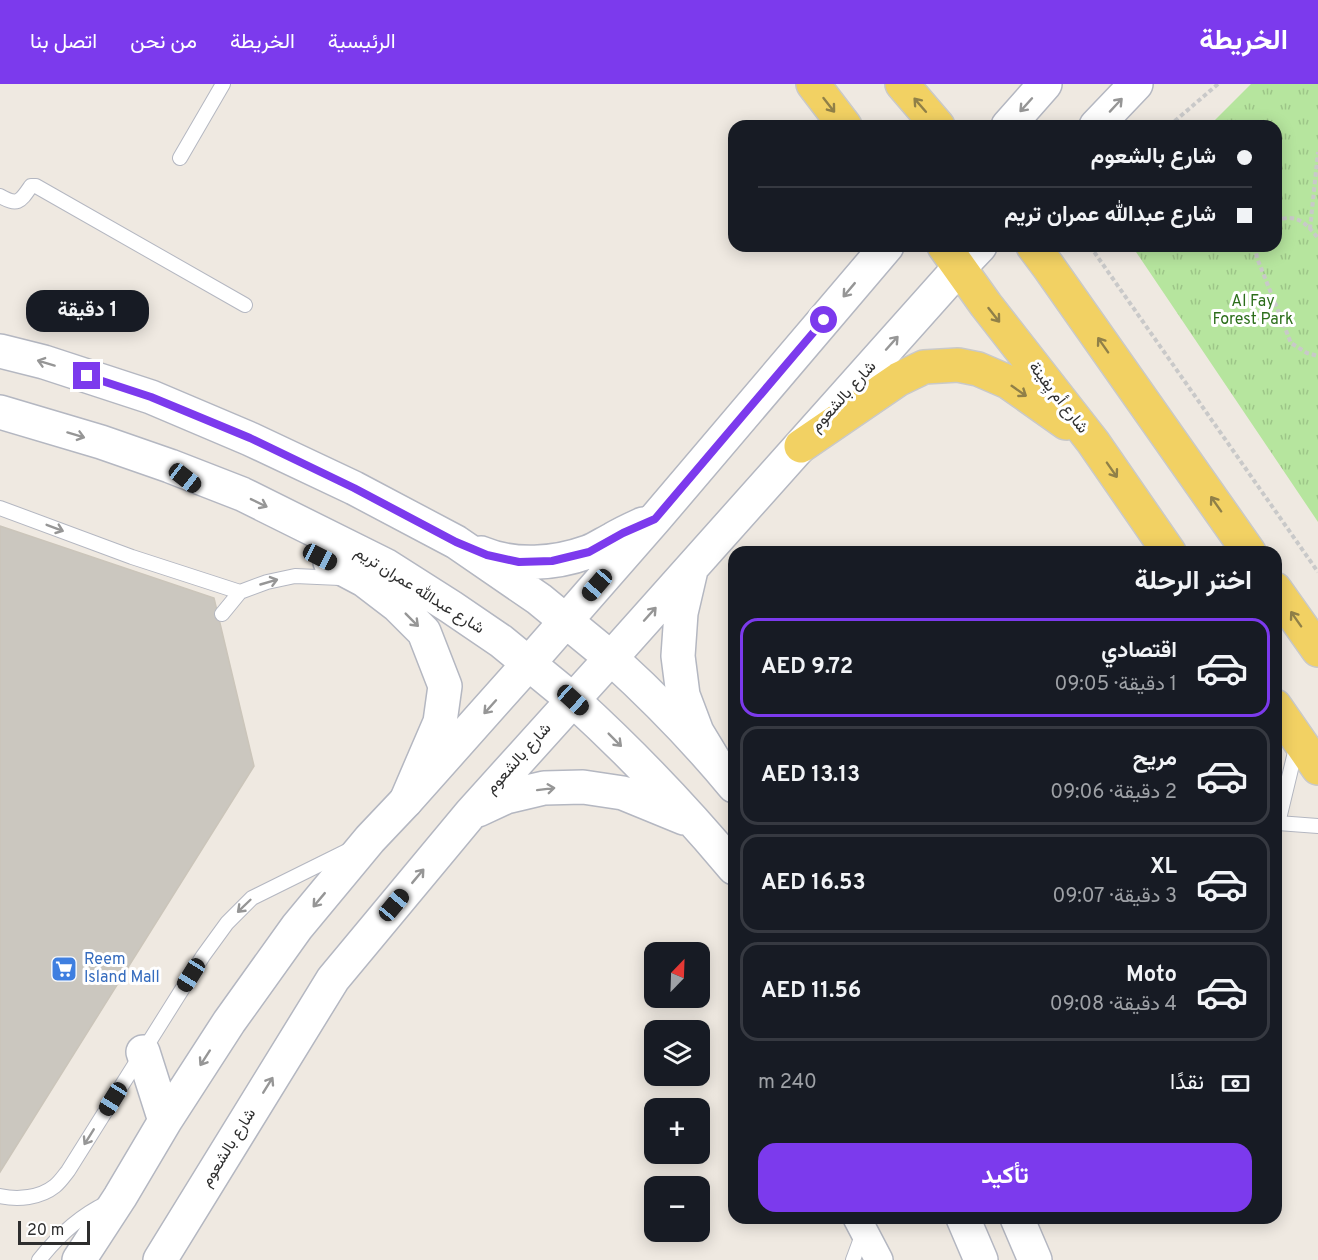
<!DOCTYPE html>
<html lang="ar">
<meta charset="utf-8">
<style>
:root{--surface:#171b24;--page:#242831;--text:#f1f3f6;--muted:#9ea1a6;--line:#363941;--accent:#7c3aed}
body{margin:0;font-family:Overpass,Vazirmatn,sans-serif;background:var(--page);color:var(--text);direction:rtl;height:100vh;display:flex;flex-direction:column;font-size:22px;white-space:nowrap}
*{box-sizing:border-box;margin:0}
p{font-size:20px;color:var(--muted)}
.icon{flex:none;width:33px;height:33px;fill:none;stroke:currentColor;stroke-width:2;stroke-linecap:round;stroke-linejoin:round}
.map{position:relative;flex:1;overflow:hidden;direction:ltr}
.panel{position:absolute;left:728px;top:462px;width:554px;height:678px;display:flex;flex-direction:column;background:var(--surface);border-radius:18px;box-shadow:0 3px 15px #0003;direction:rtl}
.panel>*{flex:none}
.guide{position:absolute;left:728px;top:36px;width:554px;height:132px;border-radius:18px;box-shadow:0 3px 15px #0003;direction:rtl;display:grid;align-content:center;height:132px;padding:0 30px;background:var(--surface)}
.needle{width:39px;rotate:23deg}
.buttons{position:absolute;left:644px;top:858px;display:grid;gap:12px}
.buttons a{display:grid;place-items:center;width:66px;height:66px;border-radius:12px;background:var(--surface);box-shadow:0 3px 15px #0003;font-size:30px}
.scale{position:absolute;left:18px;bottom:15px;width:72px;box-sizing:border-box;padding-left:6px;border:3px solid #2e2e2e;border-top:0;font-size:16px;line-height:21px;white-space:nowrap;color:#2e2e2e;-webkit-text-stroke:4px #fff;paint-order:stroke}
.end{position:absolute;width:27px;height:27px;margin:-14px;border:8px solid #7c3aed;background:#fff;box-shadow:0 0 0 3px #fff}
.from{border-radius:50%}
.bubble{position:absolute;height:42px;border-radius:18px;background:var(--surface);box-shadow:0 3px 15px #0003;font-size:20px;font-weight:700;line-height:42px;text-align:center;direction:rtl}
.car{position:absolute;width:18px;height:36px;margin:-18px -9px;border-radius:8px;box-shadow:0 0 4px 2px #0007;background:linear-gradient(#222 24%,#8ab4d8 0 40%,#222 0 76%,#8ab4d8 0 86%,#222 0)}
.guide b{display:flex;align-items:center;gap:21px;height:57px;font-size:22px}
.guide b+b{border-top:2px solid var(--line)}
.guide i{width:15px;height:15px;background:var(--text)}
ul{padding:0;list-style:none}
li{display:flex;align-items:center;gap:18px;height:99px;margin:0 12px 9px;padding:0 18px;border:3px solid var(--line);border-radius:18px}
li div{flex:1}
li b{display:block;font-size:22px}
li em{font-style:normal;font-weight:700}
li.active{border-color:var(--accent)}
li>.icon{width:54px;height:54px;stroke-width:1.5}
h2{padding:0 30px;font-size:27px;line-height:72px}
.pay{display:flex;align-items:center;gap:15px;height:66px;padding:0 30px;font-size:22px}
.pay p{margin-inline-start:auto}
.cta{display:flex;gap:12px;margin-top:auto;padding:12px 30px}
.cta a{flex:1;height:69px;border-radius:18px;background:var(--accent);color:#fff;font-size:24px;font-weight:700;line-height:69px;text-align:center}
header{display:flex;align-items:center;gap:36px;box-sizing:border-box;height:84px;padding:0 30px;background:var(--accent);color:#fff}
header strong{font-size:28px}
nav{display:flex;gap:33px;margin-inline-start:auto;font-size:21px}
.map>svg:first-child{display:block}
</style>
<header>
<strong>الخريطة</strong>
<nav><a>الرئيسية</a><a>الخريطة</a><a>من نحن</a><a>اتصل بنا</a></nav>
</header>
<div class="map">
<svg width="1318" height="1176" viewBox="0 0 1318 1176">
<defs>
<pattern id="park-tufts" width="24" height="20" patternUnits="userSpaceOnUse" patternTransform="scale(1.5)"><rect width="24" height="20" fill="#b6e59e"/><path d="M3 7l-1-3M5 7V3M7 7l1-3M15 17l-1-3M17 17v-4M19 17l1-3" fill="none" stroke="#9dc588"/></pattern>
</defs>
<rect width="100%" height="100%" fill="#efe9e1"/>
<path fill="url(#park-tufts)" d="M 1251,0 L 1318,0 L 1318,438 L 1132,162 L 1275,162 L 1275,42 L 1209,42 Z"/>
<path fill="#cbc7bf" stroke="#cbc5ba" stroke-width="1.5" d="M 0,442 L 214,514 L 254,682 L 0,1088 Z"/>
<g fill="none" stroke-linecap="round" stroke-linejoin="round">
<g stroke="#b4b7c1" stroke-width="16">
<path id="service" d="M 180,74 L 223,0
M 0,112 C 18,122 20,118 31,102 L 36,102 L 245,221
M 0,424 L 132,473 L 240,508
M 222,530 L 240,508 L 267,498 L 295,492 L 340,494
M 1278,739 L 1297,660
M 1275,741 L 1278,739 L 1318,742
M 0,1112 C 18,1116 40,1114 55,1102 C 60,1098 64,1092 68,1087 L 203,872 L 227,839 L 252,814 L 349,766
M 39,1176 C 58,1152 79,1132 107,1119
M 853,1176 L 863,1149"/>
</g>
<g stroke="#b4b7c1" stroke-width="30">
<path id="minor" d="M 857,1134 L 879,1176"/>
</g>
<g stroke="#b4b7c1" stroke-width="36">
<path id="tertiary" d="M 611,574 C 655,614 696,656 734,702
M 478,726 L 506,713 L 544,704 L 583,703 L 623,709 L 684,734
M 143,968 L 165,1037
M 963,1134 L 981,1176
M 1017,1134 L 1035,1176
M 79,1176 L 120,1113 L 165,1037 L 229,938 L 297,843 L 370,755 L 406,717 L 529,579
M 160,1176 L 333,895 L 471,729 L 573,616 C 630,668 684,724 734,784"/>
</g>
<g stroke="#b4b7c1" stroke-width="36">
<path id="secondary" d="M 1008,42 L 1045,0
M 1096,42 L 1136,0
M 0,267 L 44,278 L 151,313 L 250,355 L 354,404 L 456,458 L 539,515 L 611,574
M 0,328 L 101,358 L 170,382 L 242,410 L 385,481 L 451,523 L 501,557 L 573,616 L 611,574 L 959,184 L 980,162
M 481,469 C 514,483 555,480 588,468 C 596,465 605,459 613,455 C 623,449 632,445 643,440
M 330,478 L 364,496 L 398,522 L 424,548 L 445,602 L 440,638 L 406,717
M 691,486 L 681,529 L 678,572 L 683,611 L 697,648 L 717,681
M 529,579 L 655,435 L 887,162"/>
</g>
<g stroke="#c9c9c9" stroke-width="36">
<path id="primary" d="M 813,0 L 845,42
M 902,0 L 938,42
M 944,162 L 986,221 L 1093,358 L 1169,468
M 1033,162 L 1048,182 L 1249,468
M 801,362 L 899,295 L 924,283 L 958,281 L 978,285 L 1008,298 L 1066,339
M 1275,505 L 1318,566
M 1275,622 L 1318,684"/>
</g>
<path stroke="#c9c9c9" stroke-width="4" stroke-dasharray="4.5 3" stroke-linecap="butt" d="M 1169,42 L 1218,0
M 1275,137 C 1296,129 1305,138 1318,154
M 1310,145 L 1318,68
M 1090,162 L 1318,488
M 1255,162 L 1257,174 L 1291,259 L 1307,269 L 1318,272"/>
<use href="#service" stroke="#fff" stroke-width="14"/>
<use href="#minor" stroke="#fff" stroke-width="27"/>
<use href="#tertiary" stroke="#fff" stroke-width="33"/>
<use href="#secondary" stroke="#fff" stroke-width="33"/>
<use href="#primary" stroke="#f2d163" stroke-width="33"/>
</g>
<defs><path id="oneway-shaft" d="M-6 0H5M1.5-3L5.5 0L1.5 3" fill="none" stroke-width="1.6" stroke-linecap="round" stroke-linejoin="round" transform="scale(1.5)"/></defs>
<g stroke="#908048">
<use href="#oneway-shaft" transform="translate(829 21) rotate(52)"/>
<use href="#oneway-shaft" transform="translate(920 21) rotate(-131)"/>
<use href="#oneway-shaft" transform="translate(994 231) rotate(52)"/>
<use href="#oneway-shaft" transform="translate(1103 261) rotate(-125)"/>
<use href="#oneway-shaft" transform="translate(1019 307) rotate(35)"/>
<use href="#oneway-shaft" transform="translate(1112 386) rotate(55)"/>
<use href="#oneway-shaft" transform="translate(1216 420) rotate(-125)"/>
<use href="#oneway-shaft" transform="translate(1296 535) rotate(-125)"/>
</g>
<g stroke="#969696">
<use href="#oneway-shaft" transform="translate(1026 21) rotate(132)"/>
<use href="#oneway-shaft" transform="translate(1116 21) rotate(-47)"/>
<use href="#oneway-shaft" transform="translate(849 206) rotate(130)"/>
<use href="#oneway-shaft" transform="translate(892 259) rotate(-48)"/>
<use href="#oneway-shaft" transform="translate(46 279) rotate(-163)"/>
<use href="#oneway-shaft" transform="translate(76 351) rotate(17)"/>
<use href="#oneway-shaft" transform="translate(259 419) rotate(26)"/>
<use href="#oneway-shaft" transform="translate(55 444) rotate(21)"/>
<use href="#oneway-shaft" transform="translate(269 498) rotate(-16)"/>
<use href="#oneway-shaft" transform="translate(650 530) rotate(-48)"/>
<use href="#oneway-shaft" transform="translate(412 536) rotate(45)"/>
<use href="#oneway-shaft" transform="translate(490 623) rotate(132)"/>
<use href="#oneway-shaft" transform="translate(615 656) rotate(45)"/>
<use href="#oneway-shaft" transform="translate(546 705) rotate(-7)"/>
<use href="#oneway-shaft" transform="translate(418 792) rotate(-50)"/>
<use href="#oneway-shaft" transform="translate(319 816) rotate(130)"/>
<use href="#oneway-shaft" transform="translate(244 822) rotate(136)"/>
<use href="#oneway-shaft" transform="translate(205 974) rotate(123)"/>
<use href="#oneway-shaft" transform="translate(268 1001) rotate(-58)"/>
<use href="#oneway-shaft" transform="translate(89 1053) rotate(122)"/>
</g>
<g fill="none" stroke-linecap="round" stroke-linejoin="round">
<path stroke="#7c3aed" stroke-width="8" d="M 87,292 L 151,313 L 250,354 L 354,404 L 456,458 L 487,471 L 519,478 L 552,477 L 589,468 L 623,449 L 655,435 L 824,236"/>
</g>
<defs>
<g id="supermarket-square" transform="scale(1.35)"><rect x="-9" y="-9" width="18" height="18" rx="4" fill="#3f7fe0" stroke="#fff"/><path d="M-6-5.5h2.5l.6 2H6L4.5 2H-2.5L-4.4-4H-6ZM-1.5 3.2a1.3 1.3 0 1 0 .1 0ZM3 3.2a1.3 1.3 0 1 0 .1 0Z" fill="#fff"/></g>
</defs>
<g fill-rule="evenodd">
<use href="#supermarket-square" x="64" y="885"/>
</g>
<g text-anchor="middle" dominant-baseline="central" stroke-width="6" stroke-linejoin="round" paint-order="stroke">
<g font-size="16" fill="#2c6e1b" stroke="#fff">
<text x="1253" y="218">Al Fay<tspan x="1253" dy="18">Forest Park</tspan></text>
</g>
<g font-size="16" fill="#2e2e2e" stroke="#fff">
<text transform="translate(844 313) rotate(-48)">شارع بالشعوم</text>
<text transform="translate(1058 314) rotate(52)">شارع أم يِفينة</text>
<text transform="translate(419 507) rotate(32)">شارع عبدالله عمران تريم</text>
<text transform="translate(519 675) rotate(-48)">شارع بالشعوم</text>
<text transform="translate(229 1064) rotate(-58)">شارع بالشعوم</text>
</g>
<g font-size="16" fill="#366cbe" stroke="#fff" text-anchor="start">
<text x="84" y="876">Reem<tspan x="84" dy="18">Island Mall</tspan></text>
</g>
</g>
</svg>
<div class="buttons">
<a><svg class="needle" viewBox="-14 -14 28 28"><path d="M0-13l5 13h-10z" fill="#e53935"/><path d="M0 13l5-13h-10z" fill="#9ea1a6"/></svg></a>
<a><svg class="icon" aria-label="layers" viewBox="0 0 24 24"><path d="M12 4l9 5-9 5-9-5zM3 14l9 5 9-5"/></svg></a>
<a>+</a>
<a>−</a>
</div>
<div class="scale">20 m</div>
<i class="end from" style="left:824px;top:236px"></i>
<i class="end" style="left:87px;top:292px"></i>
<div class="bubble" style="left:26px;top:206px;width:123px">1 دقيقة</div>
<i class="car" style="left:185px;top:394px;rotate:128deg"></i>
<i class="car" style="left:320px;top:473px;rotate:117deg"></i>
<i class="car" style="left:597px;top:501px;rotate:221deg"></i>
<i class="car" style="left:573px;top:616px;rotate:132deg"></i>
<i class="car" style="left:394px;top:821px;rotate:40deg"></i>
<i class="car" style="left:191px;top:891px;rotate:212deg"></i>
<i class="car" style="left:113px;top:1015px;rotate:212deg"></i>
<div class="guide">
<b><i class="from"></i>شارع بالشعوم</b>
<b><i></i>شارع عبدالله عمران تريم</b>
</div>
<section class="panel">
<h2>اختر الرحلة</h2>
<ul>
<li class="active"><svg class="icon" aria-label="car" viewBox="0 0 24 24"><path d="M5 17H2v-5l4-1 3-4h7l3 4 3 1v5h-3M9 17h6M6 11h13"/><circle cx="7" cy="17" r="2"/><circle cx="17" cy="17" r="2"/></svg><div><b>اقتصادي</b><p>1 دقيقة · 09:05</p></div><em>AED 9.72</em></li>
<li><svg class="icon" aria-label="car" viewBox="0 0 24 24"><path d="M5 17H2v-5l4-1 3-4h7l3 4 3 1v5h-3M9 17h6M6 11h13"/><circle cx="7" cy="17" r="2"/><circle cx="17" cy="17" r="2"/></svg><div><b>مريح</b><p>2 دقيقة · 09:06</p></div><em>AED 13.13</em></li>
<li><svg class="icon" aria-label="car" viewBox="0 0 24 24"><path d="M5 17H2v-5l4-1 3-4h7l3 4 3 1v5h-3M9 17h6M6 11h13"/><circle cx="7" cy="17" r="2"/><circle cx="17" cy="17" r="2"/></svg><div><b>XL</b><p>3 دقيقة · 09:07</p></div><em>AED 16.53</em></li>
<li><svg class="icon" aria-label="car" viewBox="0 0 24 24"><path d="M5 17H2v-5l4-1 3-4h7l3 4 3 1v5h-3M9 17h6M6 11h13"/><circle cx="7" cy="17" r="2"/><circle cx="17" cy="17" r="2"/></svg><div><b>Moto</b><p>4 دقيقة · 09:08</p></div><em>AED 11.56</em></li>
</ul>
<div class="pay"><svg class="icon" aria-label="cash" viewBox="0 0 24 24"><path d="M3 7h18v10H3z"/><circle cx="12" cy="12" r="2"/></svg>نقدًا<p>240 m</p></div>
<div class="cta"><a>تأكيد</a></div>
</section>
</div>
